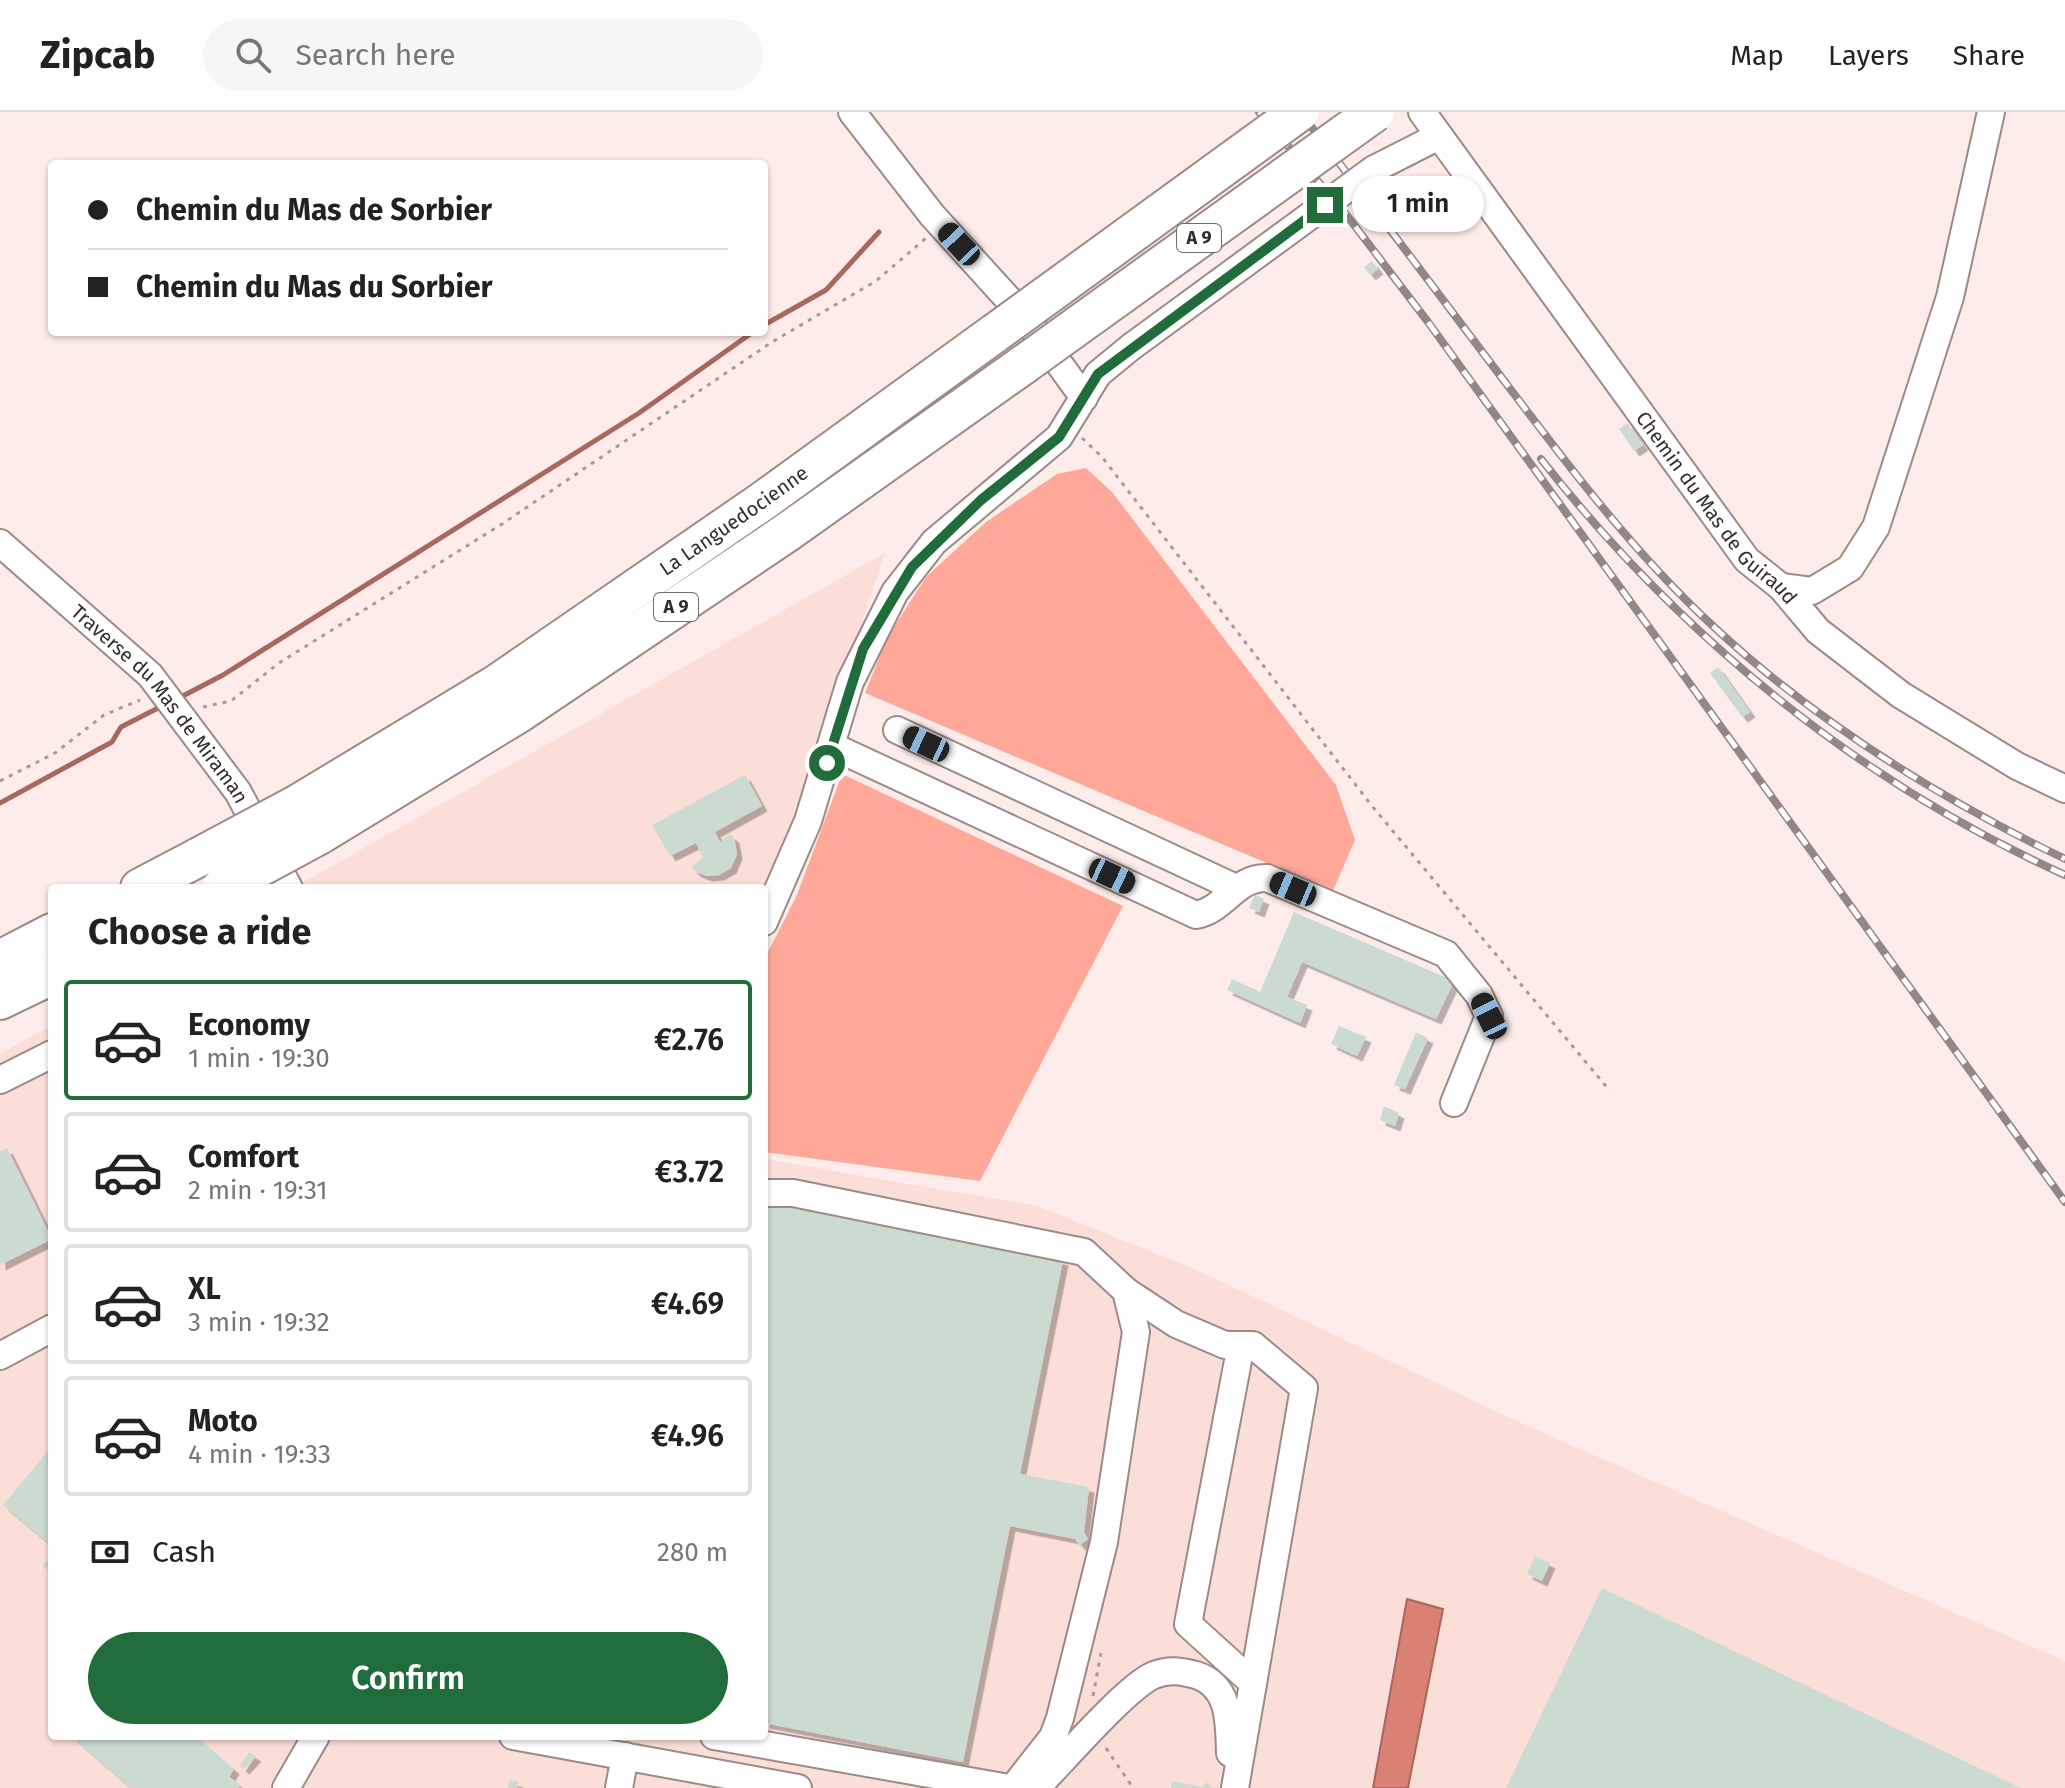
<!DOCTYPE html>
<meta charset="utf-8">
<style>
:root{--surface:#fff;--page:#f6f6f6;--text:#222;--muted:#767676;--line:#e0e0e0;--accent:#206c3b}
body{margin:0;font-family:"Fira Sans",sans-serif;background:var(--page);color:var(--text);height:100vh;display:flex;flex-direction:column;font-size:30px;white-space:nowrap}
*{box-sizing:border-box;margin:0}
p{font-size:26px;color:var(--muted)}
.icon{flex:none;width:44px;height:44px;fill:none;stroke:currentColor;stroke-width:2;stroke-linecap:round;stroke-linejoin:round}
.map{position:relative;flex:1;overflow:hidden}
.panel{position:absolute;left:48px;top:772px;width:720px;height:856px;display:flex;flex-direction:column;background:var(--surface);border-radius:8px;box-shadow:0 2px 6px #0004}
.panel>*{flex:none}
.top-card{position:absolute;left:48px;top:48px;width:720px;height:176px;border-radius:8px;box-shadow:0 2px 6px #0004;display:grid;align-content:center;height:176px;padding:0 40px;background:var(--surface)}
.end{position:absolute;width:36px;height:36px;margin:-18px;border:10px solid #206c3b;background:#fff;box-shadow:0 0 0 4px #fff}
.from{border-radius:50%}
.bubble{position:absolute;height:56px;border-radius:28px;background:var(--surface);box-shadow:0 2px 6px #0004;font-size:26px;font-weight:600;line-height:56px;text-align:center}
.car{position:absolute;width:24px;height:48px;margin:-24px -12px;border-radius:10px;box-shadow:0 0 6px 2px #0007;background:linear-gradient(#222 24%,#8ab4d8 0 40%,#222 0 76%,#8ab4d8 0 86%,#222 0)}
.top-card b{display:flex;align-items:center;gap:28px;height:76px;font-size:30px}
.top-card b+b{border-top:2px solid var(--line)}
.top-card i{width:20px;height:20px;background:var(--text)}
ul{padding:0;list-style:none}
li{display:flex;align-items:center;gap:24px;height:120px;margin:0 16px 12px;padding:0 24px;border:4px solid var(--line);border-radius:8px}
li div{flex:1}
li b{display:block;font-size:30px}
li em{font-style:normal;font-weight:600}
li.active{border-color:var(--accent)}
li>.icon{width:72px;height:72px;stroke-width:1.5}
h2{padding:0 40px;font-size:36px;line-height:96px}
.pay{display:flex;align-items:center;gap:20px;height:88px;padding:0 40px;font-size:30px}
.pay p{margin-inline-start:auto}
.primary-button{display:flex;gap:16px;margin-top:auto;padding:16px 40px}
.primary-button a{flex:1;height:92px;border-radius:48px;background:var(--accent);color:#fff;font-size:32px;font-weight:600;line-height:92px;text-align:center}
header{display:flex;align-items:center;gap:48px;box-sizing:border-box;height:112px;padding:0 40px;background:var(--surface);border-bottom:2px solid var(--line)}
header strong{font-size:38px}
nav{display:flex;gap:44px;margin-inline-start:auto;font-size:28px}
.search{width:560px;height:72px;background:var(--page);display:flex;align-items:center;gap:20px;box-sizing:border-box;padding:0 28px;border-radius:44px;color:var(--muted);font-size:30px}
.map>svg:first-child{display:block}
</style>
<header>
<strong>Zipcab</strong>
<div class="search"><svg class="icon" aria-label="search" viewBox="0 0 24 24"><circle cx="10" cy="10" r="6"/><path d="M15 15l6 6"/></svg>Search here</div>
<nav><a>Map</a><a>Layers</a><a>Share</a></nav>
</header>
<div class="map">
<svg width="2065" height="1676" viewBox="0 0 2065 1676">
<defs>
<filter id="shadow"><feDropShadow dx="5.5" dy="5.5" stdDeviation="0" flood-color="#0004"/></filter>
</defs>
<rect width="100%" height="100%" fill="#fdece9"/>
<path fill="#fbded8" d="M 885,441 L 764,806 L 764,776 L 293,776 Z
M 52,913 L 52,1624 L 764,1624 L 764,1047 L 1037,1094 L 1199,1159 L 1532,1316 L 2065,1549 L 2065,1676 L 0,1676 L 0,942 Z"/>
<path fill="#ffa89a" d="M 1086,356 L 1112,380 L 1336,673 L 1355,728 L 1333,779 L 865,581 L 887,526 L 926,465 L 986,410 L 1057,362 Z
M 842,662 L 1123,794 L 980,1069 L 764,1040 L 764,848 L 797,783 Z"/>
<path fill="#d98173" stroke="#a8685d" stroke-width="2" d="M 1407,1487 L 1443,1497 L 1408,1676 L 1373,1676 Z"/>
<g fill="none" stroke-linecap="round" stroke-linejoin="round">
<path stroke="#a8685d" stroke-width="5" d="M 764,213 L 826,178 L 879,120
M 177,587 L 223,563 L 639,301 L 753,220
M 0,691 L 112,630 L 121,615 L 164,593"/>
</g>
<path fill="#ccdbcf" filter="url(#shadow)" d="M 1372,149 L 1378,157 L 1370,163 L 1364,155 Z
M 1627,311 L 1643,333 L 1634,339 L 1619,317 Z
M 1718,555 L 1750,600 L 1742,605 L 1710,561 Z
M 745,663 L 762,694 L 715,720 L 720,730 L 730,722 L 734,726 L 737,742 L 731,756 L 719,763 L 707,764 L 696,760 L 691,755 L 703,745 L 696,731 L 670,744 L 652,713 Z
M 1255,783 L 1264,787 L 1259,800 L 1249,796 Z
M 1294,800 L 1454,869 L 1436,907 L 1302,850 L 1287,885 L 1307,893 L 1300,911 L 1227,878 L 1232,867 L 1260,880 Z
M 1339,914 L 1366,925 L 1357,944 L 1331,932 Z
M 1416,920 L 1428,926 L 1405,977 L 1394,973 Z
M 1384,994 L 1399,1001 L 1395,1014 L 1380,1008 Z
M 7,1036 L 52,1127 L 0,1153 L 0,1039 Z
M 764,1088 L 1063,1148 L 1020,1362 L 1089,1375 L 1084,1421 L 1088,1427 L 1080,1433 L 1075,1427 L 1010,1414 L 963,1650 L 764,1611 Z
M 52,1334 L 52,1434 L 3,1393 Z
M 52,1443 L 52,1461 L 43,1454 Z
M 1535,1444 L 1550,1451 L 1542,1469 L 1527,1462 Z
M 1602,1476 L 2021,1676 L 1506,1676 Z
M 71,1624 L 196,1624 L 234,1657 L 229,1665 L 241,1673 L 238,1676 L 131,1676 Z
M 249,1640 L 256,1644 L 244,1657 L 240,1654 Z
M 509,1668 L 518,1670 L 517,1676 L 508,1676 Z
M 1172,1669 L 1202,1675 L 1208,1670 L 1213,1676 L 1171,1676 Z"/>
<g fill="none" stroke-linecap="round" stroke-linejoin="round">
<g stroke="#9d8a86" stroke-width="30">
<g id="minor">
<path d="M 852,0 L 932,103 L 1029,210 L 1084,286"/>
<path id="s1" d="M 1422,0 L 1747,448 L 1781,475 L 1818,519 L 1901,583 L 2017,654 L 2065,677"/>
<path d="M 1374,57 L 1439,24"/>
<path id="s2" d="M 0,431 L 150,563 L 238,680 L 289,776"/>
<path d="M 1781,475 L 1812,479 L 1850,456 L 1876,415 L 1950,185 L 1991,0"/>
<path d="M 897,618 L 1236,776"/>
<path d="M 832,634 L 1196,803 C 1225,798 1235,765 1267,766 L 1446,842 L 1479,883 L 1489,904 L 1454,991"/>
<path d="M 764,810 L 808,709 L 850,570 L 895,480 L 934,430 L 1059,325 L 1098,262 L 1131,235"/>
<path d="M 0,968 L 52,942"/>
<path d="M 764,1081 L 793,1081 L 1084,1140 L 1126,1179 L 1176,1212 L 1225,1233 L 1253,1233 L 1304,1276 L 1235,1676"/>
<path d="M 1241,1233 L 1188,1512 L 1253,1571"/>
<path d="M 0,1244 L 52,1216"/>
<path d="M 513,1624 L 798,1676"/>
<path d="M 714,1624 L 1009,1676"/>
<path d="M 286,1676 L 316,1624"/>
<path d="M 619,1676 L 625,1644"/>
<path d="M 1013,1676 L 1053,1625 L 1060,1606 L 1104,1430 L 1136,1220 L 1126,1179"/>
<path d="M 1019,1676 L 1038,1674 C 1063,1649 1126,1575 1154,1563 C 1169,1557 1181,1559 1196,1563 C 1231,1574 1229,1612 1230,1641"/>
</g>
</g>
<g stroke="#9d8a86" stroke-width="42">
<g id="highway">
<path id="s3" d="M 298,692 L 497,572 L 763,389 L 995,221"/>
<path d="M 319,723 L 519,601 L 786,421 L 1023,253"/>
<path d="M 140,776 L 199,745"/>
<path d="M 0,848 L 52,821"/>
<path d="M 0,888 L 52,863"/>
</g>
</g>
<path stroke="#a79a98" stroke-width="3" stroke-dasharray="4 6" stroke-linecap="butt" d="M 1082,326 L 1102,345 L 1372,694 L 1610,979
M 203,595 L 231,589 L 279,551 L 502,412 L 772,230 L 876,169 L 926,126
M 0,669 L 55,641 L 104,603 L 140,588
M 1093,1584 L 1101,1541
M 1106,1636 L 1133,1676"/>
<use href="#minor" stroke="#fff" stroke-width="26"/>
<use href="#highway" stroke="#fff" stroke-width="38"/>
<g stroke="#938785" stroke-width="8">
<path id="rail" d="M 1259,0 L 1345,101 L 1428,210 L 2065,1090
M 1300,0 C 1369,89 1437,180 1505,270 C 1570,356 1634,441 1713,514 C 1816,610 1939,686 2065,747
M 1541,347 C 1680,524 1859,670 2065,763"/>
</g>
<use href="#rail" stroke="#fff" stroke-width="5" stroke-dasharray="15" stroke-linecap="butt"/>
<g stroke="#9d8a86" stroke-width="30" stroke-linecap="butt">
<path id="minor-bridge" d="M 1131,235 L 1374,57"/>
</g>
<g stroke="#9d8a86" stroke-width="42" stroke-linecap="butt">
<path id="highway-bridge" d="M 995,221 L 1299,0
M 1023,253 L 1375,0
M 199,745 L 298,692
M 221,776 L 319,723"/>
</g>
<use href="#minor-bridge" stroke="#fff" stroke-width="26"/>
<use href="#highway-bridge" stroke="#fff" stroke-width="38"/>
</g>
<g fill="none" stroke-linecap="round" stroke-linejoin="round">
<path stroke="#206c3b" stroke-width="10" d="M 827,651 L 863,537 L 912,455 L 981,388 L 1059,325 L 1098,262 L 1325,93"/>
</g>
<g text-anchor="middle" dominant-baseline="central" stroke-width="8" stroke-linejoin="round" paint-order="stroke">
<g fill="#fff" stroke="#716b6b" stroke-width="2">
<rect x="1177" y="112" width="44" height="28" rx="6"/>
<rect x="654" y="481" width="44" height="28" rx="6"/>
</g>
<g font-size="18" font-weight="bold" fill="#342c2b">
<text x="1199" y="126">A 9</text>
<text x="676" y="495">A 9</text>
</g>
<g font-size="20" fill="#342c2b" stroke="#fff">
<text stroke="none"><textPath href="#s1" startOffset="494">Chemin du Mas de Guiraud</textPath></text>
<text stroke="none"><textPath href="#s3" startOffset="520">La Languedocienne</textPath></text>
<text stroke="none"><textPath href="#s2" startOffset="228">Traverse du Mas de Miraman</textPath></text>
</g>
</g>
</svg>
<i class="end from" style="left:827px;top:651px"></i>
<i class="end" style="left:1325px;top:93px"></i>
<div class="bubble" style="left:1352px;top:64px;width:132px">1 min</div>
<i class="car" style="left:959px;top:132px;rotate:317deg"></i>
<i class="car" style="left:926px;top:632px;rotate:295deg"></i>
<i class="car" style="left:1112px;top:764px;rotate:115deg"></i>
<i class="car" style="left:1293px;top:777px;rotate:293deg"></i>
<i class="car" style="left:1489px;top:904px;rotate:334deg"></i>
<div class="top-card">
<b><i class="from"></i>Chemin du Mas de Sorbier</b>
<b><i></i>Chemin du Mas du Sorbier</b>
</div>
<section class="panel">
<h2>Choose a ride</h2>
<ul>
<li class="active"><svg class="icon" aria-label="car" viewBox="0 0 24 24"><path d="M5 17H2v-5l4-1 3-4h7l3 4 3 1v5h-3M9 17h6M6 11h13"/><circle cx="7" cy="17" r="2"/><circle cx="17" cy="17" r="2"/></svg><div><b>Economy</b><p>1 min · 19:30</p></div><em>€2.76</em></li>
<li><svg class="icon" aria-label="car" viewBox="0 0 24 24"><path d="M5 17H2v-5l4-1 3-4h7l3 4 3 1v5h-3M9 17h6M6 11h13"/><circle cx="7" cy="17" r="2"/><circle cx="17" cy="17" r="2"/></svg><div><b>Comfort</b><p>2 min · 19:31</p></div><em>€3.72</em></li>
<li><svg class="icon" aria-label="car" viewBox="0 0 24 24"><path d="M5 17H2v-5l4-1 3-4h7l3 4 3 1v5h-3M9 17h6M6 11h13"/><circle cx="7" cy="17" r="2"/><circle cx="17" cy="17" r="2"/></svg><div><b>XL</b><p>3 min · 19:32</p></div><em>€4.69</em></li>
<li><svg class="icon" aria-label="car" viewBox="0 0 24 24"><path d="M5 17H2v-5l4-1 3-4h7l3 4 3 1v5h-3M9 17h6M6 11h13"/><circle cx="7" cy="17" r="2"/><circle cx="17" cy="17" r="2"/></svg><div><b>Moto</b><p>4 min · 19:33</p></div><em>€4.96</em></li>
</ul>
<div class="pay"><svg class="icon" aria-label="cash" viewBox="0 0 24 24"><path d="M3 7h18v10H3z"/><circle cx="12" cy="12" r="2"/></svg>Cash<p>280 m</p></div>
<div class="primary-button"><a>Confirm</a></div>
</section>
</div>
